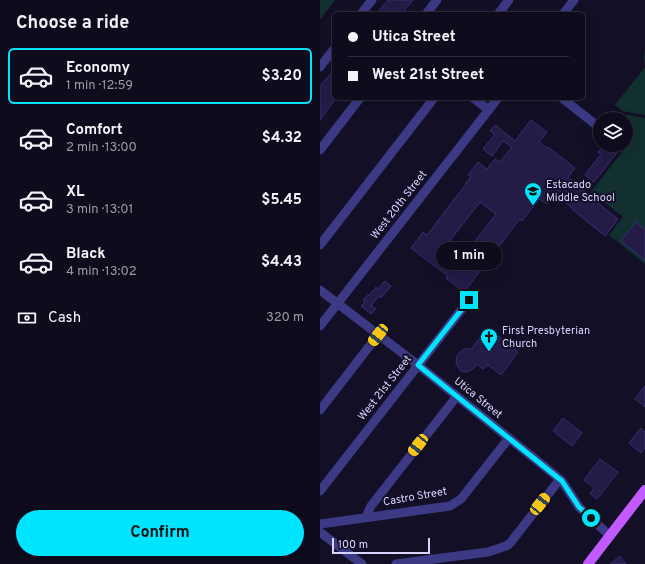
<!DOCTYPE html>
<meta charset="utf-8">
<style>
:root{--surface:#0e0b1c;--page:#171425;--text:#f1f3f6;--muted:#9b9ba3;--line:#2e2b3b;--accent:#00e5ff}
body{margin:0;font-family:Overpass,sans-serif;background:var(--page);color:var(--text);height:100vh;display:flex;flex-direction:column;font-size:15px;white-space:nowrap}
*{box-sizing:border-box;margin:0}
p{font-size:13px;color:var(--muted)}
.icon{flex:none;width:22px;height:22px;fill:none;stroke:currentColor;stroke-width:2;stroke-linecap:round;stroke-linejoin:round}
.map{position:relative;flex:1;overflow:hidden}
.details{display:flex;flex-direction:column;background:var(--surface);width:320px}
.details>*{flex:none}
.banner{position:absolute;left:12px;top:12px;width:253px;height:88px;border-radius:6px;box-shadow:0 4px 16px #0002,0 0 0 1px var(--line);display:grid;align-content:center;height:88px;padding:0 16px;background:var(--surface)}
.fabs{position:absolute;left:273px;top:112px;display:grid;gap:8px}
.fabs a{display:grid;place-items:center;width:40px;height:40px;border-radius:50%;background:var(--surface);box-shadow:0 4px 16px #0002,0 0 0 1px var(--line);font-size:20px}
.scale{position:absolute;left:12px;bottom:10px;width:98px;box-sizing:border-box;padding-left:4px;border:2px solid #d9d4ff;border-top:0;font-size:11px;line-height:14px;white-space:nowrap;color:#d9d4ff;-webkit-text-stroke:3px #130f26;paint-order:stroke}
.end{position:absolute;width:18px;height:18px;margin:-9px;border:5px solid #00e5ff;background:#111;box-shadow:0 0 0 2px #111}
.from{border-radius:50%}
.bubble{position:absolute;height:28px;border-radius:14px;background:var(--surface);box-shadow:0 4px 16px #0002,0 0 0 1px var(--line);font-size:13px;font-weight:700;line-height:28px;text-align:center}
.car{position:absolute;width:12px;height:24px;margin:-12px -6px;border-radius:5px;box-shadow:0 0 3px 1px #0007;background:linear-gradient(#f5c518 24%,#345 0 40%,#f5c518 0 76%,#345 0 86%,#f5c518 0)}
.banner b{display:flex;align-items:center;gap:14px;height:38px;font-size:15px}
.banner b+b{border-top:1px solid var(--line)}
.banner i{width:10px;height:10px;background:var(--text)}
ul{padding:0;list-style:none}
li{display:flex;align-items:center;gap:12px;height:56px;margin:0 8px 6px;padding:0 8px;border:2px solid transparent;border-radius:6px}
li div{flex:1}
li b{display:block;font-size:15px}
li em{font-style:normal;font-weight:700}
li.current{border-color:var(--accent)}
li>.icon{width:36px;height:36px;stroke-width:1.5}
h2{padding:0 16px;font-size:18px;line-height:48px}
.pay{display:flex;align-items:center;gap:10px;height:44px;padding:0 16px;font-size:15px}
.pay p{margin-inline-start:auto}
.primary-button{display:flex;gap:8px;margin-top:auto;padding:8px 16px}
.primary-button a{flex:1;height:46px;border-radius:24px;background:var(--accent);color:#111;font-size:16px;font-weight:700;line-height:46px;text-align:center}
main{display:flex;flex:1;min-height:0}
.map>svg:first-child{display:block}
</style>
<main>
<section class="details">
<h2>Choose a ride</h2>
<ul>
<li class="current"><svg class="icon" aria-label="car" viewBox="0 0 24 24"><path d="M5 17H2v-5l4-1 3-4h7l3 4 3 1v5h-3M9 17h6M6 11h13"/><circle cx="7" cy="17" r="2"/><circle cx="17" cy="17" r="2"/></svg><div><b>Economy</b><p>1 min · 12:59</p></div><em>$3.20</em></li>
<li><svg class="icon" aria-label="car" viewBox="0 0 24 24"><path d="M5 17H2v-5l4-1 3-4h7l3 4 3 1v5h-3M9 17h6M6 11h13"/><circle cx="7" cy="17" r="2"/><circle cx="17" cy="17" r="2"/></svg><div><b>Comfort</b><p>2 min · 13:00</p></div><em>$4.32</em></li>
<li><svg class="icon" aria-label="car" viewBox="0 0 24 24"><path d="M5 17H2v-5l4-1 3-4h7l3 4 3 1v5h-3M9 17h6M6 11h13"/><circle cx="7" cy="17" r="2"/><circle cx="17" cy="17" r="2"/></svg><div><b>XL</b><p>3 min · 13:01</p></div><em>$5.45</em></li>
<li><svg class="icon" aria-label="car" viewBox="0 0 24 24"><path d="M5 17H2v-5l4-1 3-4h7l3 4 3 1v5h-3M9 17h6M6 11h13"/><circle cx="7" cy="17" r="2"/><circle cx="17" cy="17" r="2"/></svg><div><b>Black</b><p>4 min · 13:02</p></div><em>$4.43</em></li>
</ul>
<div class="pay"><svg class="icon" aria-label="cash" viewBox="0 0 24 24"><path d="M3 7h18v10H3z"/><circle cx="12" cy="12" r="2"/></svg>Cash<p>320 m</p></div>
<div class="primary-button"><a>Confirm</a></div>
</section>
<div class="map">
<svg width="325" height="564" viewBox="0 0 325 564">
<rect width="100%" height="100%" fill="#130f26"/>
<path fill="#12302f" d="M 0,0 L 15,0 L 0,20 Z
M 325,47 L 325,115 L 302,111 L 295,105 L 325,67 L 324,59 Z
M 307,115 L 325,118 L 325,264 L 289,235 L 303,217 L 271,192 L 308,144 L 306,142 L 306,119 L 303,119 Z"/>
<path fill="#241b47" stroke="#3b2d73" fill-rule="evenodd" d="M 68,0 L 93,0 L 82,14 L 61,14 L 58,12 Z
M 11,73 L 14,75 L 14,101 L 0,120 L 0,86 Z
M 211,120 L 227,132 L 219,142 L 227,148 L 228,147 L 255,168 L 248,177 L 266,192 L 265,193 L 298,219 L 285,236 L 253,210 L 253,209 L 235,194 L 227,204 L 219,199 L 202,221 L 200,219 L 144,292 L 126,278 L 128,276 L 91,248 L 103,232 L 107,235 L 146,184 L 145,184 L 151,177 L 148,175 L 158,162 L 167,169 L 175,159 L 180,162 L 192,147 L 183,141 L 172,156 L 163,149 L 175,134 L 170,131 L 175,125 L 195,141 ZM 160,202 L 176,214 L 148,250 L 140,244 L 136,249 L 128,243 Z
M 284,145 L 303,145 L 274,182 L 265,175 L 281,154 L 278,152 Z
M 316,222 L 325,229 L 325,260 L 301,241 Z
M 65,281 L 71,286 L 61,298 L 59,296 L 51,306 L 56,309 L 51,314 L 41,306 L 45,302 L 43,300 L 48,295 L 49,296 L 56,287 L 58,289 Z
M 168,328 L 198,352 L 181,375 L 168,365 L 163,369 L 157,364 L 153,369 L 147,372 L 141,371 L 136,363 L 137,356 L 141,351 L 144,349 L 151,349 Z
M 325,386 L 325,407 L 315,399 Z
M 243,418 L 262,433 L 252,446 L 233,431 Z
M 321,428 L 325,432 L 325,448 L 321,453 L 309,443 Z
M 280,459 L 298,472 L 277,499 L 270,494 L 274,488 L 264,480 Z
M 300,556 L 306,564 L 290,564 Z"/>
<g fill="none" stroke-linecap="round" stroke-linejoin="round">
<path stroke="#3d3a85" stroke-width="9" d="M 41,14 L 52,0
M 106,14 L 117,0
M 178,14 L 189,0
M 243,14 L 254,0
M 0,67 L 14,49
M 153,98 L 169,110
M 242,98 L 280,128
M 0,150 L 40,98
M 0,245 L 114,98
M 0,290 L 98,365 L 225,467 L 242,481 L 259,507 L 289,535
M 0,326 L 178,98
M 0,410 L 58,335
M 0,491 L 149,300
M 46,517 L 51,506 L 137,396
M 0,524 L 130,506 L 141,499 L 189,438
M 0,532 L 42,564
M 76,564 L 168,552 L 180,548 L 188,545 L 191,542 L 240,479"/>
<path stroke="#c25bff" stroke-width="10" d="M 268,564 L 325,490"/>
</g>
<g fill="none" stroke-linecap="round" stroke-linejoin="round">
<path stroke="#00e5ff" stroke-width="5" d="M 149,300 L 98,365 L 242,481 L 259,507 L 271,518"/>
</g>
<defs>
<g id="school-pin" transform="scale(0.9)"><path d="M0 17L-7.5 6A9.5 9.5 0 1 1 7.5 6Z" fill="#00e5ff" stroke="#130f26"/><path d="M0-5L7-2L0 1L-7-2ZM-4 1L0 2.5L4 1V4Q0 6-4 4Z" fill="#111"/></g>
<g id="church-pin" transform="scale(0.9)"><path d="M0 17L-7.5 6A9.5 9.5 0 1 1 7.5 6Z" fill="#00e5ff" stroke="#130f26"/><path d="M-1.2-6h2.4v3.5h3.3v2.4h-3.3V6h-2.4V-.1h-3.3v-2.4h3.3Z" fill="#111"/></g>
</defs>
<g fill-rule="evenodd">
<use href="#school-pin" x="213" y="191"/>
<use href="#church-pin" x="169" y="337"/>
</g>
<g text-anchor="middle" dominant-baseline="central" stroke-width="4" stroke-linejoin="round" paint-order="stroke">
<g font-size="11" fill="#d9d4ff" stroke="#130f26" text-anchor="start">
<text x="226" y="185">Estacado<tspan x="226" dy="13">Middle School</tspan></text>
<text x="182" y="331">First Presbyterian<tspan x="182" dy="13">Church</tspan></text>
</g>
<g font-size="11" fill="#d9d4ff" stroke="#130f26">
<text transform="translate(79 205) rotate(-52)">West 20th Street</text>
<text transform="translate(65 388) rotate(-52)">West 21st Street</text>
<text transform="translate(158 398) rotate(39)">Utica Street</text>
<text transform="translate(95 497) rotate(-10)">Castro Street</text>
</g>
</g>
</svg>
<div class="fabs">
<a><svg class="icon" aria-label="layers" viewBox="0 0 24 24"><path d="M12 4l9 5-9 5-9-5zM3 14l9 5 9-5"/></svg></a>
</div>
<div class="scale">100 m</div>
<i class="end from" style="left:271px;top:518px"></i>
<i class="end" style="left:149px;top:300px"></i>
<div class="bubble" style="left:116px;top:242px;width:66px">1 min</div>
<i class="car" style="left:58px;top:335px;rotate:218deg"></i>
<i class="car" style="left:98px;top:445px;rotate:218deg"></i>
<i class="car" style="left:220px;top:504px;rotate:38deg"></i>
<div class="banner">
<b><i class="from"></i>Utica Street</b>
<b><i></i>West 21st Street</b>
</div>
</div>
</main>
